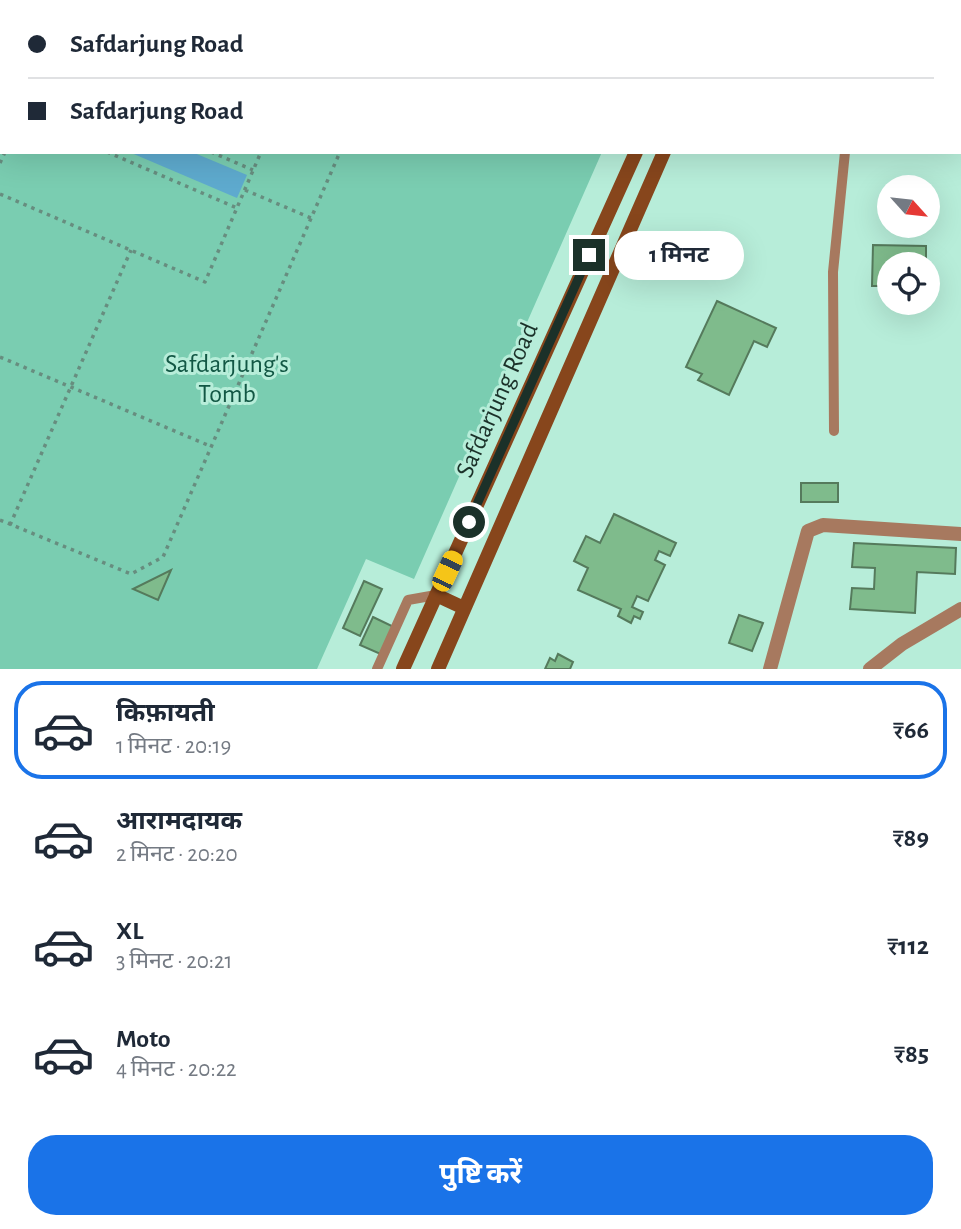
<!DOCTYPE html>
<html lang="hi">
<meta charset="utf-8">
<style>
:root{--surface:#fff;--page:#f6f6f7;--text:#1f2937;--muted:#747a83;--line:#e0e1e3;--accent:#1a73e8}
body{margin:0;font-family:"Alegreya Sans","Noto Sans Devanagari",sans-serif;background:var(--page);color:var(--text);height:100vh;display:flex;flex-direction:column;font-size:26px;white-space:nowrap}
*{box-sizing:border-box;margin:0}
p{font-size:23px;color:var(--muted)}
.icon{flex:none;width:38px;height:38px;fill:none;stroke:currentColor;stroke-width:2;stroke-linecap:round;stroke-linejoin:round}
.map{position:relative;height:669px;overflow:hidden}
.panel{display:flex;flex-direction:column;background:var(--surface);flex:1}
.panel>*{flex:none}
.guide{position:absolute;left:0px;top:0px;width:962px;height:154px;box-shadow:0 7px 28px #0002;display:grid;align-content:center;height:154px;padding:0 28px;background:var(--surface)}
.needle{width:46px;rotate:117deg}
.fabs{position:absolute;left:877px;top:175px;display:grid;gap:14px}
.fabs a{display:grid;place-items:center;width:63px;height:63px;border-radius:50%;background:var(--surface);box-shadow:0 7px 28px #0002;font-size:35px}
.end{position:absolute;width:32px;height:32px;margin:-16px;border:9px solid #1b3129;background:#fff;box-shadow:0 0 0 4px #fff}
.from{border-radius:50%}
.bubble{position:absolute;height:49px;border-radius:24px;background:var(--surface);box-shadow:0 7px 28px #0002;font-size:23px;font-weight:700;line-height:49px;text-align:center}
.car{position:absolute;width:21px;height:42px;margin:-21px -10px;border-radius:9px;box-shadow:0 0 5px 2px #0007;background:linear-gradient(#f5c518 24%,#345 0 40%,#f5c518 0 76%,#345 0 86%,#f5c518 0)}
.guide b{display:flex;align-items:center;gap:24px;height:66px;font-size:26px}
.guide b+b{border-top:2px solid var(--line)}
.guide i{width:18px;height:18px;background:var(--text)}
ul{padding:12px 0 0;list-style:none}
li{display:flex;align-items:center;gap:21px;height:98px;margin:0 14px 10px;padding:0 14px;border:4px solid transparent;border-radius:28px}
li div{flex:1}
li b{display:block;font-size:26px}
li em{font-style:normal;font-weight:700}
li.on{border-color:var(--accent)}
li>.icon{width:63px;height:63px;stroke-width:1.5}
.primary-button{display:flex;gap:14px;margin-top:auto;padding:14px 28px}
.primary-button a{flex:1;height:80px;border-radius:28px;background:var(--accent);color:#fff;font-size:28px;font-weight:700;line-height:80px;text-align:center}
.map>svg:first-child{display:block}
</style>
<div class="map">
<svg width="961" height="669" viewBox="0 0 961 669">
<rect width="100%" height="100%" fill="#b7edd9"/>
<path fill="#7acdb1" d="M 0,0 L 669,0 L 2,2 L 2,152 L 602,152 L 414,579 L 366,559 L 317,669 L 0,669 Z
M 768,0 L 961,0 L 961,100 L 961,2 Z"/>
<path fill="#5eaace" d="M 129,152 L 192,152 L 247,175 L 237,198 Z"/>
<path fill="#7fbb8c" stroke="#557a5c" stroke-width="2" d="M 873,245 L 926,246 L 926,264 L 889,264 L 889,286 L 872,286 Z
M 717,301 L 776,328 L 767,347 L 754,341 L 729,395 L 698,380 L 702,374 L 686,367 Z
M 801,483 L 838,483 L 838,502 L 801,502 Z
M 614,514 L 676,543 L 670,556 L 659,551 L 655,560 L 665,565 L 648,601 L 637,596 L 632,607 L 643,612 L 640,619 L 634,616 L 631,623 L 618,616 L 621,609 L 578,590 L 588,568 L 574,561 L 586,536 L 600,543 Z
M 854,543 L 956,548 L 955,574 L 917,572 L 915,613 L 850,609 L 852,588 L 874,589 L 875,568 L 852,567 Z
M 171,570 L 158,600 L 133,589 Z
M 364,581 L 382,589 L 360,636 L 343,628 Z
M 739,615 L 763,623 L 752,651 L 729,643 Z
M 373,617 L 398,629 L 385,656 L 360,645 Z
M 558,654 L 573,662 L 570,669 L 545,669 L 550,658 L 555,661 Z"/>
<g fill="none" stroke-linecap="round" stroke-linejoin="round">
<path stroke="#678d7f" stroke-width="3.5" stroke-dasharray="3.5 5" stroke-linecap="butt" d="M 26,0 L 30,2
M 403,0 L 407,2
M 69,2 L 70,0
M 238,2 L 239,0
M 107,152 L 237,208
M 211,152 L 253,170
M 0,163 L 5,152
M 245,190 L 311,218
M 0,194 L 205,282 L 261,152
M 0,357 L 210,446
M 0,520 L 131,574 L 163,557 L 340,152
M 10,525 L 131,250"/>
<path stroke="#a7795f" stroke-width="10" d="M 719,2 L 720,0
M 961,69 L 961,68
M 834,431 L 833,272 L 845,152
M 377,669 L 408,600 L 436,595"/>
<path stroke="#a7795f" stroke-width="14" d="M 770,669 L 808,531 L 823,525 L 961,534
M 870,669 L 902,644 L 961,609"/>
<path stroke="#87461c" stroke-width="14" d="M 436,595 L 464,608
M 403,669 L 636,152
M 438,669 L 664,152"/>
</g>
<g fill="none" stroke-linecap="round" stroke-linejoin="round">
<path stroke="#1b3129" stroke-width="9" d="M 469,522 L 589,255"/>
</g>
<g text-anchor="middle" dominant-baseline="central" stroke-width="6" stroke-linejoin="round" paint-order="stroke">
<g font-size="26" fill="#125744" stroke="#b7edd9">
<text x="227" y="364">Safdarjung's<tspan x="227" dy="30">Tomb</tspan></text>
</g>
<g font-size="26" fill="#1b3129" stroke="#b7edd9">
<text transform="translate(497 400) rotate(-66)">Safdarjung Road</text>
</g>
</g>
</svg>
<div class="fabs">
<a><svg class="needle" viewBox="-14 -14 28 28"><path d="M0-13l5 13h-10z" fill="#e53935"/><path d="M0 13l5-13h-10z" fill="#747a83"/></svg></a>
<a><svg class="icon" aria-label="locate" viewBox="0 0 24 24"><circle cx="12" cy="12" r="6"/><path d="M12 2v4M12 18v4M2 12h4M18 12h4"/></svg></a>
</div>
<i class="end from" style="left:469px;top:522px"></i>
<i class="end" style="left:589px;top:255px"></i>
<div class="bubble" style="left:614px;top:231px;width:130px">1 मिनट</div>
<i class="car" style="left:447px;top:571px;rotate:25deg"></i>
<div class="guide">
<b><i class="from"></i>Safdarjung Road</b>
<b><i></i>Safdarjung Road</b>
</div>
</div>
<section class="panel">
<ul>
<li class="on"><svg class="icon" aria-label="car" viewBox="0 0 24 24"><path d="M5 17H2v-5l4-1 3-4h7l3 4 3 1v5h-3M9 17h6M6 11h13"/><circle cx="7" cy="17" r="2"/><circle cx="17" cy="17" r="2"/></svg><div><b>किफ़ायती</b><p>1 मिनट · 20:19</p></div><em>₹66</em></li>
<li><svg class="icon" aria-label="car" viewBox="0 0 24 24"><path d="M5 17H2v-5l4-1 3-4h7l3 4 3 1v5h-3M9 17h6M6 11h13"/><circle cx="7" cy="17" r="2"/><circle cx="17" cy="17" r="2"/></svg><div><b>आरामदायक</b><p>2 मिनट · 20:20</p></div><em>₹89</em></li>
<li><svg class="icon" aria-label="car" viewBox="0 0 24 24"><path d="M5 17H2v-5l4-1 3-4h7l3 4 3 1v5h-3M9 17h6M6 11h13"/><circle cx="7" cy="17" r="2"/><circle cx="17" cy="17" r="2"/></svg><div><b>XL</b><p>3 मिनट · 20:21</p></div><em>₹112</em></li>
<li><svg class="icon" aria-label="car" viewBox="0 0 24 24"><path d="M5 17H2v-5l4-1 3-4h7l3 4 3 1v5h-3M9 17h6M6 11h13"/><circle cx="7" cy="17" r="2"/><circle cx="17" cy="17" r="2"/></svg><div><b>Moto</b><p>4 मिनट · 20:22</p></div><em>₹85</em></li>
</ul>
<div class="primary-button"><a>पुष्टि करें</a></div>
</section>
